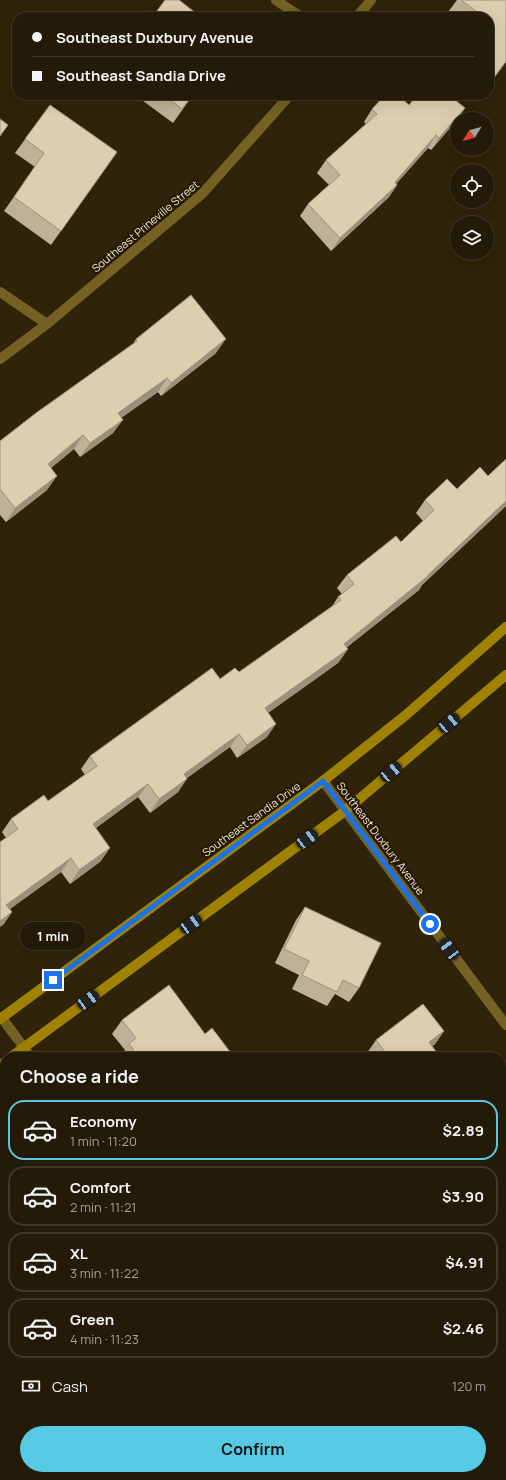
<!DOCTYPE html>
<meta charset="utf-8">
<style>
:root{--surface:#231a07;--page:#2b2311;--text:#f1f3f6;--muted:#a3a19b;--line:#403828;--accent:#58c9e3}
body{margin:0;font-family:Manrope,sans-serif;background:var(--page);color:var(--text);height:100vh;display:flex;flex-direction:column;font-size:15px;white-space:nowrap}
*{box-sizing:border-box;margin:0}
p{font-size:13px;color:var(--muted)}
.icon{flex:none;width:22px;height:22px;fill:none;stroke:currentColor;stroke-width:2;stroke-linecap:round;stroke-linejoin:round}
.map{position:relative;flex:1;overflow:hidden}
.panel{position:absolute;left:0px;top:1052px;width:506px;height:428px;display:flex;flex-direction:column;background:var(--surface);border-radius:16px 16px 0 0;box-shadow:0 4px 16px #0002,0 0 0 1px var(--line)}
.panel>*{flex:none}
.hud{position:absolute;left:12px;top:12px;width:482px;height:88px;border-radius:16px;box-shadow:0 4px 16px #0002,0 0 0 1px var(--line);display:grid;align-content:center;height:88px;padding:0 20px;background:var(--surface)}
.needle{width:26px;rotate:233deg}
.tools{position:absolute;left:450px;top:112px;display:grid;gap:8px}
.tools a{display:grid;place-items:center;width:44px;height:44px;border-radius:50%;background:var(--surface);box-shadow:0 4px 16px #0002,0 0 0 1px var(--line);font-size:20px}
.end{position:absolute;width:18px;height:18px;margin:-9px;border:5px solid #1a73e8;background:#fff;box-shadow:0 0 0 2px #fff}
.from{border-radius:50%}
.bubble{position:absolute;height:28px;border-radius:14px;background:var(--surface);box-shadow:0 4px 16px #0002,0 0 0 1px var(--line);font-size:13px;font-weight:700;line-height:28px;text-align:center}
.car{position:absolute;width:12px;height:24px;margin:-12px -6px;border-radius:5px;box-shadow:0 0 3px 1px #0007;background:linear-gradient(#222 24%,#8ab4d8 0 40%,#222 0 76%,#8ab4d8 0 86%,#222 0)}
.hud b{display:flex;align-items:center;gap:14px;height:38px;font-size:15px}
.hud b+b{border-top:1px solid var(--line)}
.hud i{width:10px;height:10px;background:var(--text)}
ul{padding:0;list-style:none}
li{display:flex;align-items:center;gap:12px;height:60px;margin:0 8px 6px;padding:0 12px;border:2px solid var(--line);border-radius:16px}
li div{flex:1}
li b{display:block;font-size:15px}
li em{font-style:normal;font-weight:700}
li.active{border-color:var(--accent)}
li>.icon{width:36px;height:36px;stroke-width:1.5}
h2{padding:0 20px;font-size:18px;line-height:48px}
.pay{display:flex;align-items:center;gap:10px;height:44px;padding:0 20px;font-size:15px}
.pay p{margin-inline-start:auto}
.button{display:flex;gap:8px;margin-top:auto;padding:8px 20px}
.button a{flex:1;height:46px;border-radius:24px;background:var(--accent);color:#111;font-size:16px;font-weight:700;line-height:46px;text-align:center}
.map>svg:first-child{display:block}
</style>
<div class="map">
<svg width="506" height="1480" viewBox="0 0 506 1480">
<rect width="100%" height="100%" fill="#2f2309"/>
<g fill="none" stroke-linecap="round" stroke-linejoin="round">
<path stroke="#746123" stroke-width="10" d="M 276,0 L 301,17
M 357,17 L 371,0
M 0,292 L 47,324
M 0,359 L 47,324 L 202,194 L 290,95
M 323,781 L 506,1025
M 2,1018 L 31,1057
M 344,1475 L 348,1480"/>
<path stroke="#a08202" stroke-width="10" d="M 0,1019 L 323,781 L 406,715 L 506,627
M 11,1057 L 345,811 L 506,675
M 0,1065 L 5,1062"/>
</g>
<path fill="#beb197" d="M 457,0 L 506,0 L 506,62 L 489,85 L 489,17 L 455,17 L 448,12 Z
M 135,95 L 193,95 L 173,123 Z
M 50,105 L 117,152 L 51,245 L 4,211 L 35,167 L 15,153 Z
M 409,105 L 465,108 L 456,121 L 431,150 L 428,148 L 396,184 L 397,185 L 389,197 L 331,251 L 300,216 L 308,204 L 329,185 L 317,173 L 326,160 L 366,124 L 364,122 L 372,109 Z
M 136,339 L 216,353 L 161,396 L 158,392 L 121,418 L 113,433 L 80,457 L 74,449 L 51,468 L 47,490 L 6,522 L 0,515 L 0,441 L 133,344 Z
M 506,459 L 506,506 L 422,585 L 419,590 L 346,648 L 348,649 L 338,663 L 268,713 L 267,737 L 237,758 L 230,747 L 187,778 L 178,792 L 150,813 L 138,797 L 96,828 L 101,861 L 70,884 L 61,872 L 10,909 L 12,912 L 3,925 L 6,838 L 2,832 L 11,819 L 48,801 L 85,775 L 81,769 L 90,756 L 220,679 L 239,672 L 331,608 L 338,597 L 342,594 L 337,588 L 347,575 L 401,542 L 423,521 L 416,513 L 425,500 L 457,489 L 488,476 Z
M 305,907 L 359,988 L 349,1002 L 335,994 L 327,1006 L 292,989 L 299,975 L 275,963 L 296,920 Z
M 122,1020 L 205,1034 L 234,1057 L 120,1057 L 125,1050 L 112,1034 Z
M 444,1031 L 435,1044 L 432,1046 L 440,1057 L 370,1057 L 367,1053 L 376,1040 Z
M 501,1112 L 506,1118 L 506,1259 L 501,1253 Z
M 156,1475 L 226,1475 L 230,1480 L 159,1480 Z
M 426,1475 L 452,1475 L 445,1480 L 429,1480 Z"/>
<path fill="#9b907b" d="M 506,61 L 506,62 L 489,85 L 495,76 Z
M 465,108 L 457,120 L 431,150 L 439,138 Z
M 436,135 L 428,148 L 387,194 L 397,185 L 389,197 L 331,251 L 340,238 L 395,182 Z
M 226,339 L 216,353 L 161,396 L 171,383 Z
M 167,378 L 158,392 L 108,427 L 118,413 Z
M 123,420 L 113,433 L 80,457 L 90,443 Z
M 83,435 L 74,449 L 38,478 L 48,464 Z
M 57,476 L 47,490 L 6,522 L 15,508 Z
M 506,501 L 506,506 L 422,585 L 419,590 L 334,657 L 344,644 L 428,575 Z
M 348,649 L 338,663 L 255,722 L 265,708 Z
M 276,724 L 267,737 L 237,758 L 247,745 Z
M 239,734 L 230,747 L 174,787 L 184,774 Z
M 187,779 L 178,792 L 150,813 L 159,799 Z
M 148,784 L 138,797 L 83,837 L 93,824 Z
M 110,848 L 101,861 L 70,884 L 79,870 Z
M 71,858 L 61,872 L 0,916 L 6,905 Z
M 12,912 L 3,925 L 0,927 L 0,921 Z
M 444,1031 L 435,1044 L 419,1056 L 429,1042 Z
M 5,1236 L 5,1249 L 0,1247 Z
M 443,1475 L 452,1475 L 445,1480 L 440,1480 Z"/>
<path fill="#ddceb0" stroke="#9b907b" d="M 165,0 L 179,0 L 201,17 L 145,17 L 149,11 L 154,15 Z
M 461,0 L 506,0 L 506,61 L 495,76 L 489,72 L 489,17 L 473,17 L 477,12 Z
M 164,95 L 193,95 L 182,109 Z
M 385,95 L 398,95 L 409,105 L 417,95 L 449,95 L 465,108 L 439,138 L 436,135 L 395,182 L 397,185 L 340,238 L 308,204 L 340,175 L 326,160 L 377,114 L 372,109 Z
M 50,105 L 117,152 L 61,231 L 14,197 L 44,153 L 25,139 Z
M 0,119 L 8,125 L 0,136 Z
M 191,295 L 226,339 L 171,383 L 167,378 L 118,413 L 123,420 L 90,443 L 83,435 L 48,464 L 57,476 L 15,508 L 0,489 L 0,441 L 36,413 L 137,341 L 136,339 Z
M 506,459 L 506,501 L 428,575 L 428,576 L 344,644 L 348,649 L 265,708 L 276,724 L 247,745 L 239,734 L 184,774 L 187,779 L 159,799 L 148,784 L 93,824 L 110,848 L 79,870 L 71,858 L 6,905 L 12,912 L 0,921 L 0,842 L 18,829 L 11,819 L 44,795 L 48,801 L 97,766 L 90,756 L 212,668 L 220,679 L 235,668 L 239,672 L 341,600 L 338,597 L 354,584 L 347,575 L 396,536 L 401,542 L 434,510 L 425,500 L 447,479 L 457,489 L 480,467 L 488,476 Z
M 305,907 L 381,943 L 359,988 L 343,980 L 337,992 L 302,975 L 309,961 L 284,949 Z
M 169,985 L 205,1034 L 212,1028 L 234,1057 L 139,1057 L 129,1044 L 136,1038 L 122,1020 Z
M 423,1004 L 444,1031 L 429,1042 L 440,1057 L 389,1057 L 376,1040 Z
M 501,1112 L 506,1118 L 506,1234 L 501,1228 Z
M 0,1159 L 5,1161 L 5,1240 L 1,1253 L 0,1253 Z
M 501,1427 L 504,1431 L 501,1433 Z
M 0,1430 L 5,1437 L 5,1475 L 34,1475 L 38,1480 L 0,1480 Z
M 167,1475 L 226,1475 L 230,1480 L 160,1480 Z"/>
<g fill="none" stroke-linecap="round" stroke-linejoin="round">
<path stroke="#1a73e8" stroke-width="5" d="M 53,980 L 323,781 L 430,924"/>
</g>
<g text-anchor="middle" dominant-baseline="central" stroke-width="4" stroke-linejoin="round" paint-order="stroke">
<g font-size="11" fill="#f0e8d9" stroke="#251901">
<text transform="translate(145 226) rotate(-40)">Southeast Prineville Street</text>
<text transform="translate(251 819) rotate(-36)">Southeast Sandia Drive</text>
<text transform="translate(381 838) rotate(53)">Southeast Duxbury Avenue</text>
</g>
</g>
</svg>
<div class="tools">
<a><svg class="needle" viewBox="-14 -14 28 28"><path d="M0-13l5 13h-10z" fill="#e53935"/><path d="M0 13l5-13h-10z" fill="#a3a19b"/></svg></a>
<a><svg class="icon" aria-label="locate" viewBox="0 0 24 24"><circle cx="12" cy="12" r="6"/><path d="M12 2v4M12 18v4M2 12h4M18 12h4"/></svg></a>
<a><svg class="icon" aria-label="layers" viewBox="0 0 24 24"><path d="M12 4l9 5-9 5-9-5zM3 14l9 5 9-5"/></svg></a>
</div>
<i class="end from" style="left:430px;top:924px"></i>
<i class="end" style="left:53px;top:980px"></i>
<div class="bubble" style="left:20px;top:922px;width:66px">1 min</div>
<i class="car" style="left:449px;top:723px;rotate:50deg"></i>
<i class="car" style="left:391px;top:772px;rotate:50deg"></i>
<i class="car" style="left:307px;top:839px;rotate:53deg"></i>
<i class="car" style="left:191px;top:924px;rotate:54deg"></i>
<i class="car" style="left:449px;top:949px;rotate:323deg"></i>
<i class="car" style="left:88px;top:1000px;rotate:54deg"></i>
<div class="hud">
<b><i class="from"></i>Southeast Duxbury Avenue</b>
<b><i></i>Southeast Sandia Drive</b>
</div>
<section class="panel">
<h2>Choose a ride</h2>
<ul>
<li class="active"><svg class="icon" aria-label="car" viewBox="0 0 24 24"><path d="M5 17H2v-5l4-1 3-4h7l3 4 3 1v5h-3M9 17h6M6 11h13"/><circle cx="7" cy="17" r="2"/><circle cx="17" cy="17" r="2"/></svg><div><b>Economy</b><p>1 min · 11:20</p></div><em>$2.89</em></li>
<li><svg class="icon" aria-label="car" viewBox="0 0 24 24"><path d="M5 17H2v-5l4-1 3-4h7l3 4 3 1v5h-3M9 17h6M6 11h13"/><circle cx="7" cy="17" r="2"/><circle cx="17" cy="17" r="2"/></svg><div><b>Comfort</b><p>2 min · 11:21</p></div><em>$3.90</em></li>
<li><svg class="icon" aria-label="car" viewBox="0 0 24 24"><path d="M5 17H2v-5l4-1 3-4h7l3 4 3 1v5h-3M9 17h6M6 11h13"/><circle cx="7" cy="17" r="2"/><circle cx="17" cy="17" r="2"/></svg><div><b>XL</b><p>3 min · 11:22</p></div><em>$4.91</em></li>
<li><svg class="icon" aria-label="car" viewBox="0 0 24 24"><path d="M5 17H2v-5l4-1 3-4h7l3 4 3 1v5h-3M9 17h6M6 11h13"/><circle cx="7" cy="17" r="2"/><circle cx="17" cy="17" r="2"/></svg><div><b>Green</b><p>4 min · 11:23</p></div><em>$2.46</em></li>
</ul>
<div class="pay"><svg class="icon" aria-label="cash" viewBox="0 0 24 24"><path d="M3 7h18v10H3z"/><circle cx="12" cy="12" r="2"/></svg>Cash<p>120 m</p></div>
<div class="button"><a>Confirm</a></div>
</section>
</div>
